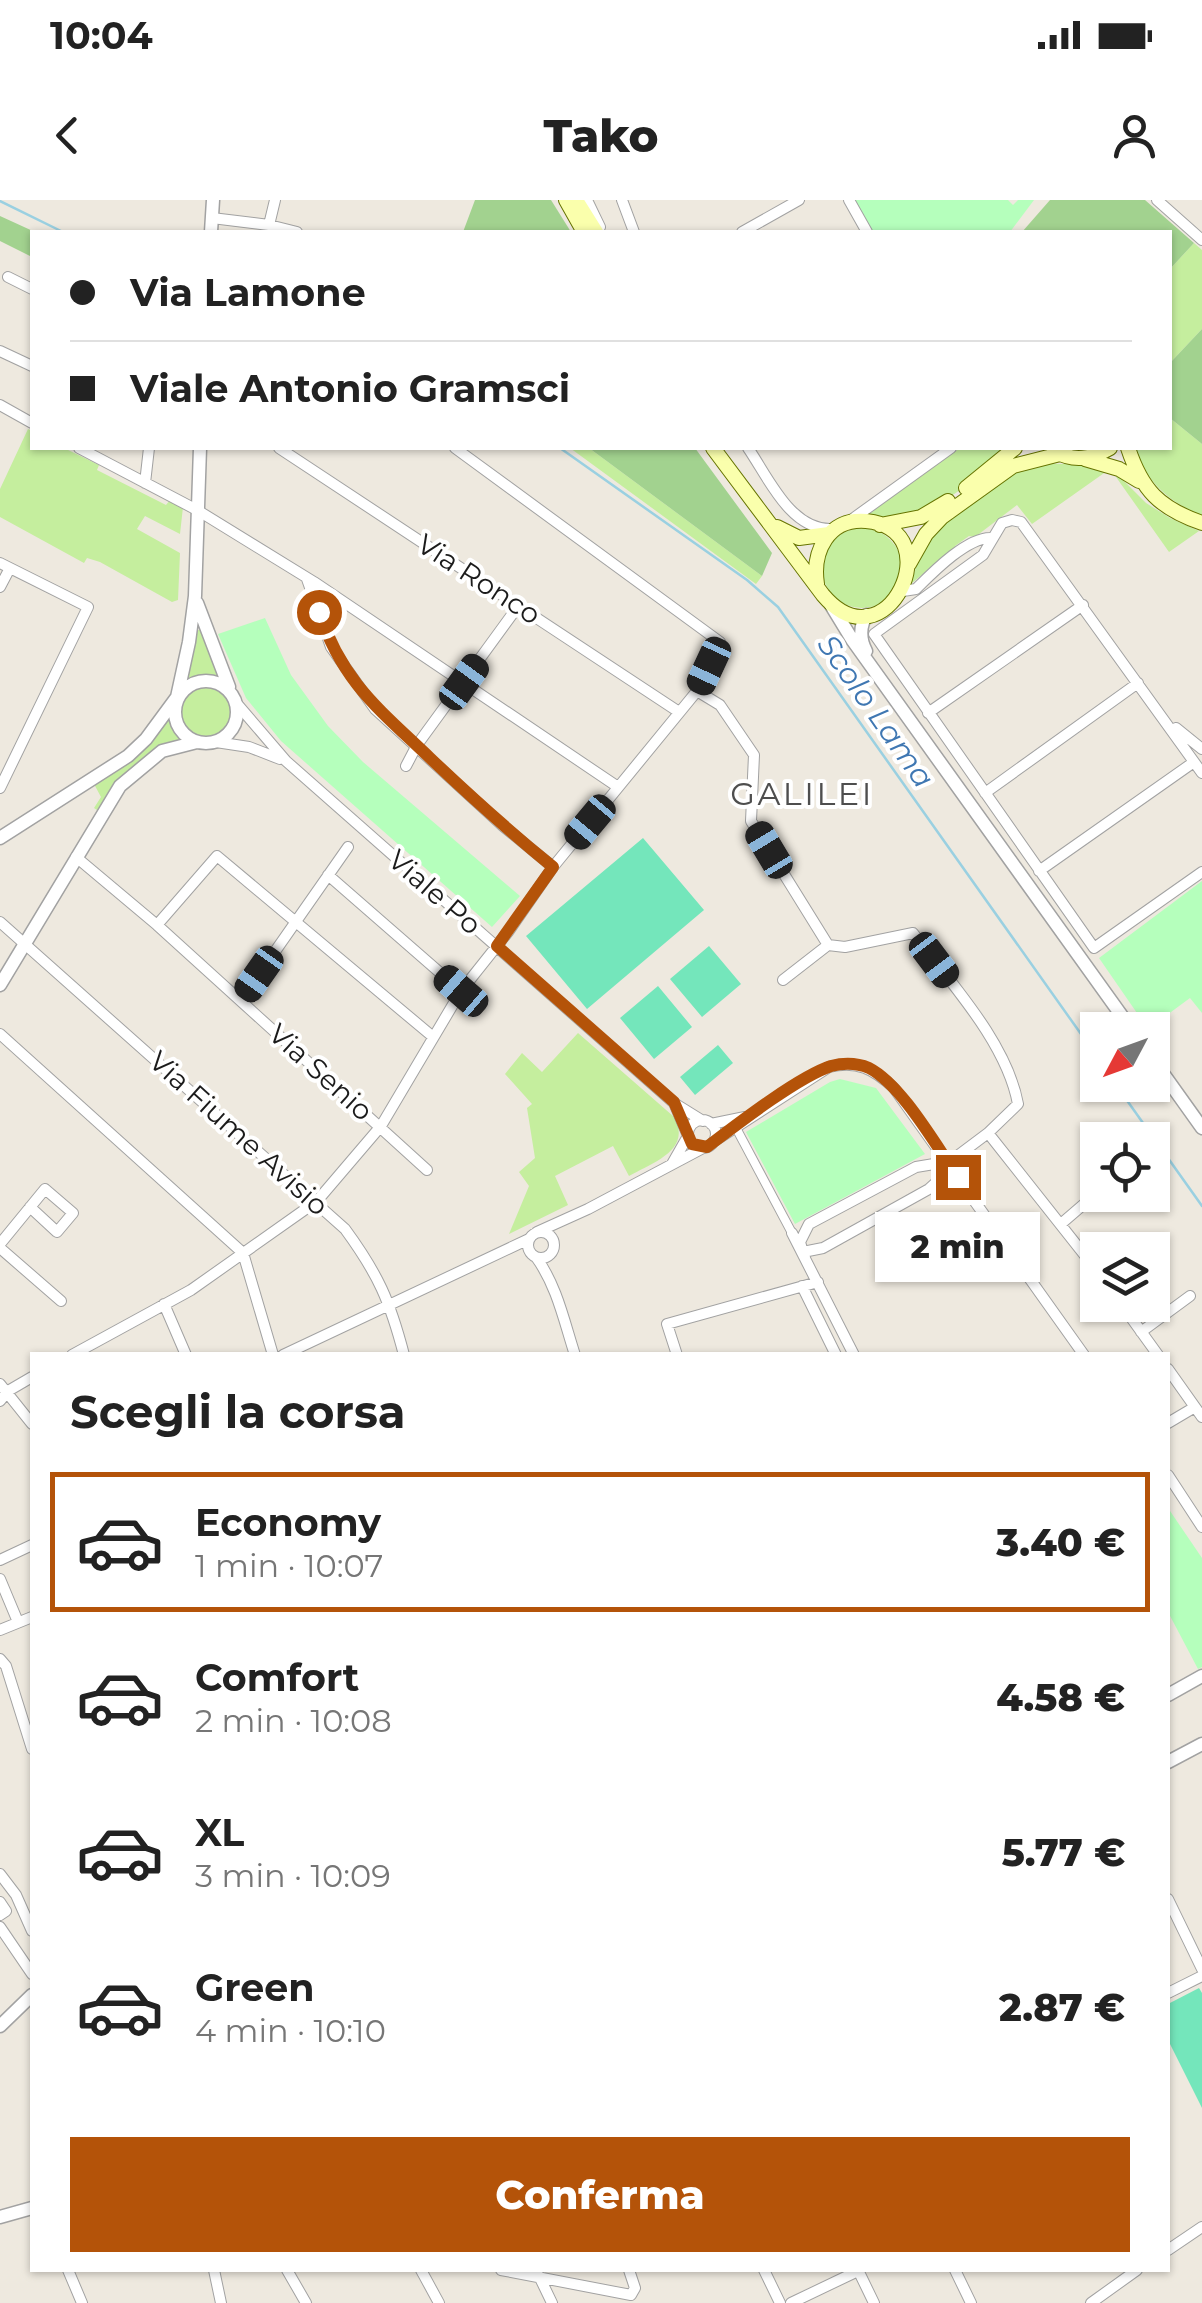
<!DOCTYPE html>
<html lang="it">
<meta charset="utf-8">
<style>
:root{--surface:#fff;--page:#f6f6f6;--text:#222;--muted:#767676;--line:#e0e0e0;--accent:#b45309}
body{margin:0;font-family:Montserrat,sans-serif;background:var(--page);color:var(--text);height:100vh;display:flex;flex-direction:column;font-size:38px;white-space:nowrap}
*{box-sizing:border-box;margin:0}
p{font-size:32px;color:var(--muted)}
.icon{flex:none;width:55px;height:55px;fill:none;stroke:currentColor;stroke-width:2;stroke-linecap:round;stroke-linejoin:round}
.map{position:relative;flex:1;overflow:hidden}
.side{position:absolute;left:30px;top:1152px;width:1140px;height:920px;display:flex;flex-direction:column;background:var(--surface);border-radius:0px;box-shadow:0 2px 8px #0004}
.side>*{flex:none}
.top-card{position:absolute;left:30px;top:30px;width:1142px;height:220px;border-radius:0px;box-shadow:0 2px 8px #0004;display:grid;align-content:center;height:220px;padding:0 40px;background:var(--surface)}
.needle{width:65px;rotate:229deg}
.controls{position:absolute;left:1080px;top:812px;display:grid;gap:20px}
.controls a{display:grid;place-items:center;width:90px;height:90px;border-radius:0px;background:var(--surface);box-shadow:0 2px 8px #0004;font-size:50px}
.end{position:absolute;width:45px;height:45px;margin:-22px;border:12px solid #b45309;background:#fff;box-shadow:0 0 0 5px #fff}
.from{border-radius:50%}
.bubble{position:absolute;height:70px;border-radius:0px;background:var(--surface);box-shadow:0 2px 8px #0004;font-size:32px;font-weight:800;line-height:70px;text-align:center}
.car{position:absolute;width:30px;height:60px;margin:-30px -15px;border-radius:12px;box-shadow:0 0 8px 2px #0007;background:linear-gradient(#222 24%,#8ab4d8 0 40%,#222 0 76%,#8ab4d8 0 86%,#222 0)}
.top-card b{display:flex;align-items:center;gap:35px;height:95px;font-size:38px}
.top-card b+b{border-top:2px solid var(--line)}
.top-card i{width:25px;height:25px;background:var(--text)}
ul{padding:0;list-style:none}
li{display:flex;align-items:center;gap:30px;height:140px;margin:0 20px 15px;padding:0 20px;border:5px solid transparent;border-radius:0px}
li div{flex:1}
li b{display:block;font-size:38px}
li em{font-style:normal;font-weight:800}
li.active{border-color:var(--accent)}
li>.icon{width:90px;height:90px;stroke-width:1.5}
h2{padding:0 40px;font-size:45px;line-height:120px}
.action{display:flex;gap:20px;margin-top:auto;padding:20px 40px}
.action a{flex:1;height:115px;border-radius:0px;background:var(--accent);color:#fff;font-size:40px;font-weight:800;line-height:115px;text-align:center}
.status{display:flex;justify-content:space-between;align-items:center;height:70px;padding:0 50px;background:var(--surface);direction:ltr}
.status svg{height:28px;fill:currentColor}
header{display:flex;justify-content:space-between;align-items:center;height:130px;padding:0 40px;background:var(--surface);font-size:45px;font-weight:800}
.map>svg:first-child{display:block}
</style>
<div class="status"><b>10:04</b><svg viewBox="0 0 49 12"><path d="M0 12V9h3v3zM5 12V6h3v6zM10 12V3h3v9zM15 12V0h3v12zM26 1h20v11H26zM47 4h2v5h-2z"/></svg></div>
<header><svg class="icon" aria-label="back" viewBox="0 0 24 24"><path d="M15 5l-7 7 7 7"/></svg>Tako<svg class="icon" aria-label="person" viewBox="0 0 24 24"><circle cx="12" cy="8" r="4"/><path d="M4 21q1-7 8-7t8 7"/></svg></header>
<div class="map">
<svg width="1202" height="2103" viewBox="0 0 1202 2103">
<rect width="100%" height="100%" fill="#eee9df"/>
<path fill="#c5ee9e" d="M 1194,43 L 1202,50 L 1202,129 L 1170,163 L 1170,69 Z
M 1170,218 L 1202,244 L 1202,316 C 1168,301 1147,283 1135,248 L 1170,248 Z
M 28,229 L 32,231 L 32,248 L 64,248 L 99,265 L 97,270 L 166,305 L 170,300 L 183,307 L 180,334 L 145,316 L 137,329 L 180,353 L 178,400 L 172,402 L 100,362 L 87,358 L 84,363 L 0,317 L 0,289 Z
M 570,248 L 589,248 L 762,376 L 756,384 Z
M 960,248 L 1007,248 C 978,282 915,331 868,314 Z
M 1038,263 L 1090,265 L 1107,271 L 1032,324 L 1017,305 L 975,337 L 969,336 L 955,346 L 956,352 L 950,356 L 945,355 L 911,384 L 918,360 L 935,329 L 1006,274 Z
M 1119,276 L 1146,303 L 1170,318 L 1199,331 L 1169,352 L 1116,277 Z
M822 368a40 40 0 1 1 80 0a40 40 0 1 1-80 0Z
M 196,430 L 201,430 L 219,478 C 206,474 194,476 184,485 Z
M179 512a27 27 0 1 1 54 0a27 27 0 1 1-54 0Z
M 171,510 L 177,529 L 187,540 L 118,582 L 97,610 L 94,608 L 101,597 L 94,584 Z
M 578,833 L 673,916 C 694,949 653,963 629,976 L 613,946 L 555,976 L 568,1005 L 509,1034 L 529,986 L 519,972 L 535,958 L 527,908 L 532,904 L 505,874 L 522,853 L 542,872 Z"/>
<path fill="#a2d28f" d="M 475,0 L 551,0 L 571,32 L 463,32 Z
M 1050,0 L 1145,0 L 1194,43 L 1170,69 L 1170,32 L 1022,32 Z
M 0,16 L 35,32 L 32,32 L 32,57 L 0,41 Z
M 1202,129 L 1202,244 L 1170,218 L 1170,163 Z
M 589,248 L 695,248 L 772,353 L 762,376 Z"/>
<path fill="#b5ffbc" d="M 855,0 L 1008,0 L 1013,5 L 1018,0 L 1034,0 L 1010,32 L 873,32 Z
M 265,418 L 291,475 L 328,526 L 363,562 L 520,696 L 492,727 L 281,541 L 246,498 L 218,434 Z
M 1202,681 L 1202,813 L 1190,798 L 1148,829 L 1099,758 Z
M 840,879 L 876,888 L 925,954 L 795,1024 L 746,932 L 830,882 Z
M 1168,1308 L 1202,1358 L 1202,1467 L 1198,1469 L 1168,1412 Z"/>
<path fill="#74e6bb" d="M 643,638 L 704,710 L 587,809 L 526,736 Z
M 709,746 L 741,784 L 702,817 L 670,779 Z
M 658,786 L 692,827 L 654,859 L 620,818 Z
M 718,845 L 733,863 L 695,895 L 680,877 Z
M 1199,1788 L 1202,1793 L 1202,1908 L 1168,1840 L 1168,1804 Z"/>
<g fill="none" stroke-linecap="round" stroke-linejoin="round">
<path stroke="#9ad0e1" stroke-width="2.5" d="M 0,1 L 63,32
M 560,248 L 747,380 L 778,407 L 1098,858
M 1116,885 L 1202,1006"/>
<g stroke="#a2a2a2" stroke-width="10">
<path id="pedestrian" d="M 735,926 L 792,1033"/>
</g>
<g stroke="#a2a2a2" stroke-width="12">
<path id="minor" d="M 587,0 L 600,27
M 622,0 L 634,32
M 849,0 L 867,32
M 1157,0 L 1202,40
M 212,18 L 269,25 L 297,32
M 269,25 L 275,0
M 742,32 L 799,0
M 8,77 L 32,89
M 0,151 L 32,166
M 0,205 L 32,223
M 79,248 L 197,310 L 314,382 L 618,587
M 279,248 L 679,512
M 748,248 C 768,277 790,329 830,329
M 145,283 L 149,248
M 851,320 L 951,248
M 0,363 L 88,407 L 0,588
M 307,379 L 331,447 L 375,509 L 503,626 L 553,667
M 0,387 L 10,368
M 903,391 L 916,389 C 932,373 968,336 992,338
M 697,491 L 720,505 L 754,555 L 751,621 L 828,745
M 238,505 L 286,561 L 674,903 L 703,921
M 928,513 L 1083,405
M 1176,528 L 1202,549
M 216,542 L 249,547 L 280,559
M 406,566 L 417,545 L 519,405
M 1202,573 L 1021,322 L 1012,320 L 1002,323 L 983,355 L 874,434 L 1094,748 L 1202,672
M 985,593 L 1138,483
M 76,657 L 157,725 L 427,970
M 1039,671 L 1194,562
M 328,675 L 461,791
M 0,722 L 345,1029 C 378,1074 390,1101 404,1155
M 157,725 L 217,656 L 432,836
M 783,780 L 828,745 L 845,747 L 913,733 C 950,782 1007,843 1018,904 L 988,933 L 948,963
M 241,800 L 348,647
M 0,834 L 243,1053 L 273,1155
M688 934a14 14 0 1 1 28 0a14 14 0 1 1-28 0Z
M 711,924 L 745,917
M 988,933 L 1098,1072
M 713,942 L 829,867 C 857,860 874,869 894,888 L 1084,1155
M 672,964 L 688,936 L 674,903
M 1062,1023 L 1098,992
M528 1045a13 13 0 1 1 26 0a13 13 0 1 1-26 0Z
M 537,1032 L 588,1009 L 703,948
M 792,1033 L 854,1155
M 0,1044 L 45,989 L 73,1013 L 57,1032 L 30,1007
M 0,1048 L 61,1101
M 804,1056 L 800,1042 L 809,1024 L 916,967 L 934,964 L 945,958
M 804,1056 L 808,1051 L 823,1048 L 929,989 L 952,968
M 536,1057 C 557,1086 564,1121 575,1155
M 802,1086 L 836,1155
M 164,1104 L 186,1155
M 1122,1105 L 1158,1155
M 1141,1132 L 1190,1096
M 72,1155 L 191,1090 L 317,1001 L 381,926 L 461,791 L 508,732 L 553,667 L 697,491 L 720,442 L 455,248
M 283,1155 L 529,1039
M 677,1155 L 667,1124 L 818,1082
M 1168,1169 L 1202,1217
M 0,1184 L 32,1224
M 0,1201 L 8,1191 L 32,1177
M 1168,1223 L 1195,1207
M 1168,1275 L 1202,1327
M 0,1360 L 32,1345
M 0,1379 L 18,1422
M 0,1430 L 32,1417
M 0,1459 L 6,1466 L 32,1549
M 0,1674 L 16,1695 L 32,1731
M 1168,1699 L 1202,1769
M 0,1702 L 6,1711 L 0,1715
M 0,1727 L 32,1774
M 1168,1793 L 1202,1776
M 1168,2050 L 1202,2027
M 68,2070 L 82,2103
M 214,2070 L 221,2103
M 287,2070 L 306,2103
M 421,2070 L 439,2103
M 501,2070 L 631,2095
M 629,2070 L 635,2088 L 631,2095
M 764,2070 L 780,2103
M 858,2070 L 874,2103
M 955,2070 L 971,2103
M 539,2076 L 552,2103
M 791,2103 L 860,2070
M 1091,2103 L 1137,2070"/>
</g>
<g stroke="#a2a2a2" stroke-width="15">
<path id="tertiary" d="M 211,32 L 213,0
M 197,403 L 229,487
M 831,405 L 853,441 L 1132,830
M 866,451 C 860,440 859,426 867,415
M175 512a31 31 0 1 1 62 0a31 31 0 1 1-62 0Z
M 0,638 L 128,556 L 146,539 L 177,497 L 189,442 L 195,396 L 200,248
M 0,785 L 120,586 L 162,551 L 197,542
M 1152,858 L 1202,928
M 1168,1495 L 1202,1476
M 1168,1562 L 1202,1544
M 0,1826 L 32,1795
M 0,2017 L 32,2008"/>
</g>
<g stroke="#667400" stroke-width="16">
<path id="secondary" d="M 566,0 L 584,32
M 576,0 L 596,32
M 713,248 L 823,395 C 886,470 953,329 866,321 C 828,318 812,352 817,384
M 1128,248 C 1142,290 1159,308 1202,323
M 1054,251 C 1074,262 1091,259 1110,248
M 1085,259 L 1119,269 L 1139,281
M 966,288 L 1015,248
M 880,325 L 921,317 L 948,301
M 777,327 L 799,338 L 829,334
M 909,364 L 926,334 L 942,317 L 1013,266 L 1060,254"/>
</g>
<use href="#pedestrian" stroke="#fff" stroke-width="8"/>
<use href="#minor" stroke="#fff" stroke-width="10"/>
<use href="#tertiary" stroke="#fff" stroke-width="12"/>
<use href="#secondary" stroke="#faffac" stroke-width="14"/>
</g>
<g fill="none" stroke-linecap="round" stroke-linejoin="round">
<path stroke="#b45309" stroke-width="12" d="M 319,412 C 343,483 379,509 430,558 C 470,596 510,632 553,667 L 497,746 L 674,902 L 692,944 L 707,947 C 736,925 798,877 831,866 C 843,863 857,863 869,868 C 902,885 936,946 958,977"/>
</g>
<g text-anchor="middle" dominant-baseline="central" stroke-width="8" stroke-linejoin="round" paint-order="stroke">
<g font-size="28" fill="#1b1b1b" stroke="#fff">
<text transform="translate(479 379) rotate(33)">Via Ronco</text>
<text transform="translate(435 692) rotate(41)">Viale Po</text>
<text transform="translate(321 872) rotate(42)">Via Senio</text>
<text transform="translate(239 933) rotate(42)">Via Fiume Avisio</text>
</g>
<g font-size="30" font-style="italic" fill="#3f77b2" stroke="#fff">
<text transform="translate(876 511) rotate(55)">Scolo Lama</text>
</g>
<g font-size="32" letter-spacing="2.5" fill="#4e4e4e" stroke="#fff">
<text x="802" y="593">GALILEI</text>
</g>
</g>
</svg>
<div class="controls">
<a><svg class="needle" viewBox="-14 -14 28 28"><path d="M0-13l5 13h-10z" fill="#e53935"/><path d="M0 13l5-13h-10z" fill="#767676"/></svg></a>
<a><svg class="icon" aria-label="locate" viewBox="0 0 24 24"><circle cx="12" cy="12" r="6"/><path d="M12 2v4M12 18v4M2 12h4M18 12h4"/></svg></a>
<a><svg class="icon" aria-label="layers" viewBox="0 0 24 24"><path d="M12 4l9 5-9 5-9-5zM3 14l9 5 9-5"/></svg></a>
</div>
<i class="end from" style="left:319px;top:412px"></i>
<i class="end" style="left:958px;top:977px"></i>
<div class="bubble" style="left:875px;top:1012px;width:165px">2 min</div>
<i class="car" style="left:709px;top:466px;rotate:205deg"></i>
<i class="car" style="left:464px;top:482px;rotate:36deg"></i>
<i class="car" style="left:590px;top:622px;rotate:220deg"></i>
<i class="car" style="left:769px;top:650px;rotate:329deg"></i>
<i class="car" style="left:934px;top:760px;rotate:143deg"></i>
<i class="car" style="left:259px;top:774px;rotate:215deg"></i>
<i class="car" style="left:461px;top:791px;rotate:311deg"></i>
<div class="top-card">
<b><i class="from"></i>Via Lamone</b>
<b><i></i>Viale Antonio Gramsci</b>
</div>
<section class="side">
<h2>Scegli la corsa</h2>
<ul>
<li class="active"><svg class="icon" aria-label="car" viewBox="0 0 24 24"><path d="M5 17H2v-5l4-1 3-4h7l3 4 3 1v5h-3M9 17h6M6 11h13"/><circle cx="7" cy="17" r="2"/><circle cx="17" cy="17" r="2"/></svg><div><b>Economy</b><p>1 min · 10:07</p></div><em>3.40 €</em></li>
<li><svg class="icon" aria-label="car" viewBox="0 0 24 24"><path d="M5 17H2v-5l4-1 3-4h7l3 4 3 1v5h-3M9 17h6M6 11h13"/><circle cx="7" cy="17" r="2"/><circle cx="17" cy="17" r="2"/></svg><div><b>Comfort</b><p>2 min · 10:08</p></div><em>4.58 €</em></li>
<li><svg class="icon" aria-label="car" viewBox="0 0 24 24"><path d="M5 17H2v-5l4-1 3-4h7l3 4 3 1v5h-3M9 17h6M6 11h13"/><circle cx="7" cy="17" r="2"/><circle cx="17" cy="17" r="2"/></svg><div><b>XL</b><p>3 min · 10:09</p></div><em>5.77 €</em></li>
<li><svg class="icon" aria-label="car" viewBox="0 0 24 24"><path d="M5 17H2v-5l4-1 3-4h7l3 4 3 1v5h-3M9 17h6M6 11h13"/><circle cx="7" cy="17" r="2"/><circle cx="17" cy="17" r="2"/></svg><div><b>Green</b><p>4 min · 10:10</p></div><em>2.87 €</em></li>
</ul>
<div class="action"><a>Conferma</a></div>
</section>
</div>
